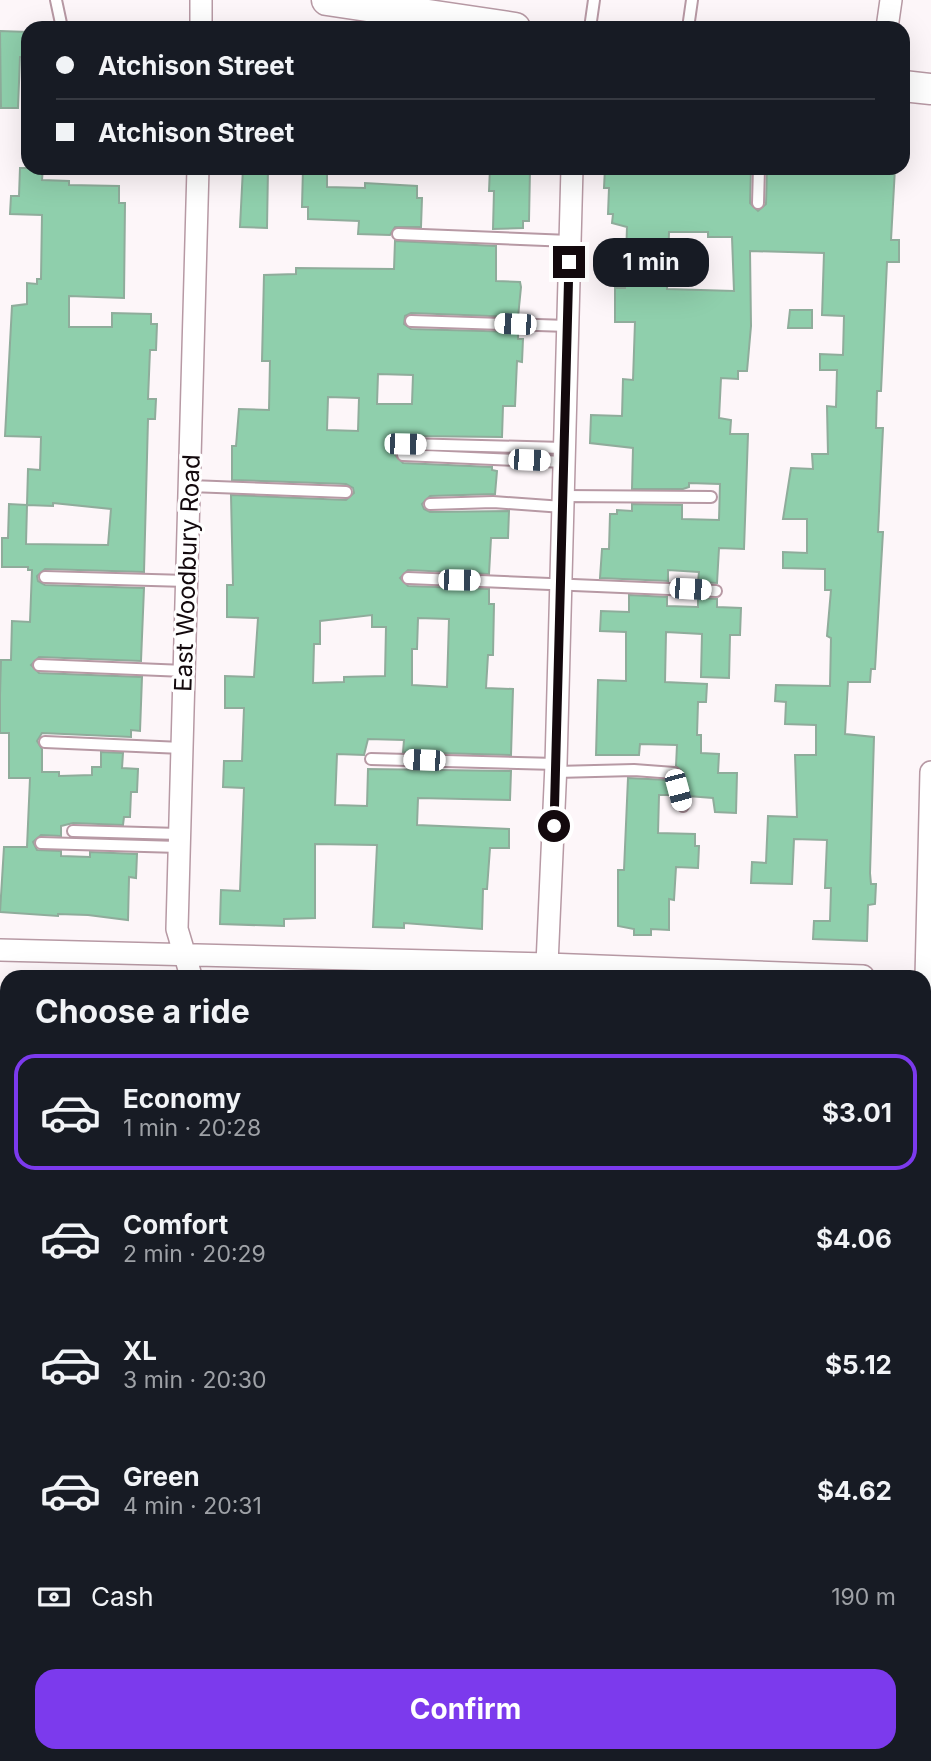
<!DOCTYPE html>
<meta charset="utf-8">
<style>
:root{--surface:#171b24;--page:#20242c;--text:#f1f3f6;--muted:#9ea1a6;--line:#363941;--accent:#7c3aed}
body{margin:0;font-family:Inter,sans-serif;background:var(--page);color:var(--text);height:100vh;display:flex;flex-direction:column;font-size:26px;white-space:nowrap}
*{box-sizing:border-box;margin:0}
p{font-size:23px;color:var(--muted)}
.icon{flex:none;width:38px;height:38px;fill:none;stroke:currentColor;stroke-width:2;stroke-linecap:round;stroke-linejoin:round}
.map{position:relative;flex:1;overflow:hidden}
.drawer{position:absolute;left:0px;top:970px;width:931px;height:793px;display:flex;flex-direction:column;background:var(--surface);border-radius:21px 21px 0 0;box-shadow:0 7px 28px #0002}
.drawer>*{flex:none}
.guide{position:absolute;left:21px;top:21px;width:889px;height:154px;border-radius:21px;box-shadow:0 7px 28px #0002;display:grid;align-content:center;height:154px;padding:0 35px;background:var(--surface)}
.end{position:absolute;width:32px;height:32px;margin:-16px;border:9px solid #13090d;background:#fff;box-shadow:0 0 0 4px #fff}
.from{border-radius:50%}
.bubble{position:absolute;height:49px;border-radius:21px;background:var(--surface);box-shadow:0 7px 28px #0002;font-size:23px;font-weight:700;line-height:49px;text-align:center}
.car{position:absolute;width:21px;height:42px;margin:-21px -10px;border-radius:9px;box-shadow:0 0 5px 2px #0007;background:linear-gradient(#fff 24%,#345 0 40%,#fff 0 76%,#345 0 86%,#fff 0)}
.guide b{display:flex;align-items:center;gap:24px;height:66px;font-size:26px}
.guide b+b{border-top:2px solid var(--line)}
.guide i{width:18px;height:18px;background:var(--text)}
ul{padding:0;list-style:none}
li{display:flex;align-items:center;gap:21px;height:116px;margin:0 14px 10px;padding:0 21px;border:4px solid transparent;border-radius:21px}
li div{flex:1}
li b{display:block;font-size:26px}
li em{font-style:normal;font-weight:700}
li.selected{border-color:var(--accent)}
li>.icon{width:63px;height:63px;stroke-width:1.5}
h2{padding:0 35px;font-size:32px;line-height:84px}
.pay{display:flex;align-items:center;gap:18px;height:77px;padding:0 35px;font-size:26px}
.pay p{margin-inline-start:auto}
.button{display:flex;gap:14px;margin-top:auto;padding:14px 35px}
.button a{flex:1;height:80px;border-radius:21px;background:var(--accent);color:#fff;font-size:28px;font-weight:700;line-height:80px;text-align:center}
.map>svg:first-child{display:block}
</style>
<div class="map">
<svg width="931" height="1761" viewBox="0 0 931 1761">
<rect width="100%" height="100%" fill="#fdf6f9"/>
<path fill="#8fcfac" stroke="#8fac9b" stroke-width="2" fill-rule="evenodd" d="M 0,31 L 28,32 L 28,57 L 20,57 L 18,108 L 1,108 Z
M 20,168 L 43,168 L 42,180 L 69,181 L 69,185 L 119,186 L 119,203 L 125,203 L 124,298 L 69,296 L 69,327 L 112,327 L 112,313 L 151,314 L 151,324 L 157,324 L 156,350 L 150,350 L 148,399 L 156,399 L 155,419 L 148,419 L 144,572 L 45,569 L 37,576 L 38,581 L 45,585 L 144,588 L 141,661 L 39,657 L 31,665 L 39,673 L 142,677 L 140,731 L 131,730 L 131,737 L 42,733 L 37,741 L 42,749 L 42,772 L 59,772 L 59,776 L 92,775 L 92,767 L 101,767 L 101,752 L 123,753 L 122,768 L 138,769 L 137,792 L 131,792 L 130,817 L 124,817 L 123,825 L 73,823 L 61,826 L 61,836 L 41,835 L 33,842 L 37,850 L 61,851 L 61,856 L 90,857 L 90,852 L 137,854 L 136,878 L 129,877 L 128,920 L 88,915 L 58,914 L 58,916 L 0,912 L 4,847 L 27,847 L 30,778 L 9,778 L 9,733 L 0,733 L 0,695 L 1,660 L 11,660 L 12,621 L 30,622 L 32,570 L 28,570 L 28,567 L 2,567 L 2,538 L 8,538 L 9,504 L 27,505 L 28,469 L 40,470 L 41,437 L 5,436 L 12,306 L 27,304 L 27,283 L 37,284 L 37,279 L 41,279 L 42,215 L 10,214 L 11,196 L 19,196 ZM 53,503 L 111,509 L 108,545 L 26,544 L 27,505 L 53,506 Z
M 243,168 L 268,168 L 267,228 L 240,227 Z
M 303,168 L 327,168 L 327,187 L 365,188 L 365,183 L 417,186 L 417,198 L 422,198 L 421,227 L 395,227 L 390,235 L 358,234 L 359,221 L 308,219 L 308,207 L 302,207 Z
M 490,168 L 530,169 L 529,221 L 523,221 L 523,228 L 493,229 L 494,191 L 489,191 Z
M 605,168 L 666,171 L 666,168 L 751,168 L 750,203 L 758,211 L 766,204 L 767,168 L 895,168 L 891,240 L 899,240 L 899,262 L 887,262 L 881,391 L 877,391 L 876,428 L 883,428 L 878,532 L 883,532 L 875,669 L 871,669 L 870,682 L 848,682 L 845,734 L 874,737 L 870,873 L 871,884 L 876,884 L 875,904 L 868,905 L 867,941 L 813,939 L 814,921 L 830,921 L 831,888 L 825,888 L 827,840 L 794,839 L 792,884 L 751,883 L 752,862 L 766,863 L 768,816 L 797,817 L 795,755 L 816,755 L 816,725 L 785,724 L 786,702 L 775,701 L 776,685 L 830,686 L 831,638 L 827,636 L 831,590 L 825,590 L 825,569 L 783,568 L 783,552 L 807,553 L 807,519 L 783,519 L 791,468 L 813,469 L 812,454 L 828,454 L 827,406 L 836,407 L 837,370 L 820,370 L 820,354 L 843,355 L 844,316 L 822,315 L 824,253 L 750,251 L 751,326 L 747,371 L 738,371 L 738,379 L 721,378 L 719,418 L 731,420 L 730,434 L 748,434 L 744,549 L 719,548 L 717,583 L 698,582 L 699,572 L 668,570 L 668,581 L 600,578 L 602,549 L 609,549 L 610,514 L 617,514 L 617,510 L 632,511 L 632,504 L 682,505 L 682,519 L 719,520 L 720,484 L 689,483 L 689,487 L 683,489 L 632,489 L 633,448 L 590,443 L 591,415 L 622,416 L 623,379 L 633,380 L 635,322 L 615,322 L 615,288 L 625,288 L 627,227 L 612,223 L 613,214 L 608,214 L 609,188 L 604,188 ZM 669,232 L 708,232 L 708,237 L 732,237 L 734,291 L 667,289 Z
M 395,241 L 496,246 L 496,281 L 520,282 L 521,287 L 518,317 L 411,313 L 405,316 L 404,324 L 411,329 L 518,332 L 518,339 L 523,339 L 522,362 L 517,361 L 515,406 L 503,406 L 502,437 L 405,436 L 398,441 L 395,455 L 403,463 L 492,467 L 492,470 L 497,471 L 495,494 L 430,496 L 422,504 L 424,509 L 430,512 L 509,511 L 508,538 L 491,538 L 489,574 L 408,570 L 400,578 L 408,586 L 489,589 L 489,604 L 494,604 L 493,655 L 488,655 L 486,688 L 513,689 L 511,755 L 403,752 L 404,740 L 368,739 L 364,755 L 337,754 L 335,805 L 367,806 L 368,769 L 511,771 L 510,800 L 418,798 L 417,825 L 509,829 L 509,848 L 490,848 L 487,889 L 483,889 L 482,929 L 404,923 L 404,928 L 373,927 L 377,845 L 315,844 L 315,918 L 284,919 L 284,926 L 220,924 L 221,890 L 240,891 L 244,788 L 223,787 L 224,761 L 242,761 L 244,708 L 225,708 L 225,676 L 254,677 L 258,618 L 227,617 L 227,585 L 233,585 L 231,495 L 346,500 L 354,493 L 353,488 L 346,484 L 232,480 L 232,446 L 236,446 L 239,409 L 269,410 L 270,361 L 262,361 L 264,275 L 296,274 L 296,268 L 394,269 ZM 378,374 L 413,375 L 412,404 L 377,404 ZM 328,397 L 359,398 L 358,431 L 327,430 ZM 372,615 L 372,627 L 386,627 L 385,676 L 344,677 L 344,682 L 313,683 L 314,644 L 320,644 L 320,621 ZM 418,618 L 449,619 L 447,687 L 412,685 L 412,649 L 417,649 Z
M 790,310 L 812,310 L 812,328 L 788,328 Z
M 629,595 L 667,597 L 667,606 L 698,607 L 698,598 L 717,599 L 717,607 L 741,608 L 740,635 L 730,635 L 729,678 L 701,677 L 702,634 L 666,632 L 665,682 L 707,684 L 706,702 L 698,702 L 697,735 L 701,735 L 701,753 L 719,754 L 718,773 L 737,773 L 736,813 L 715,812 L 713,798 L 688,796 L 682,771 L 676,766 L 677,745 L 640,744 L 639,755 L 596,755 L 598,680 L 626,681 L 626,632 L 600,631 L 601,611 L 629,612 Z
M 628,778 L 668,780 L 672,795 L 659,795 L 658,833 L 695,834 L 695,846 L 699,846 L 698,868 L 676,867 L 674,900 L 669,899 L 669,930 L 651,929 L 651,935 L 634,935 L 634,929 L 618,926 L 618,870 L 624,870 Z"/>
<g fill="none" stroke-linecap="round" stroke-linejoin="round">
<g stroke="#b799a4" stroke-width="14">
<path id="lane" d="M 56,0 L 62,28
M 590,28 L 594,0
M 688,28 L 692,0
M 758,203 L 759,168
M 398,234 L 570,241
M 411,321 L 568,326
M 405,444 L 564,448
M 403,455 L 564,462
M 190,486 L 346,492
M 563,496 L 711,497
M 430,504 L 493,502 L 563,507
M 45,577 L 187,581
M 408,578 L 716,591
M 39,665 L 185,671
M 45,742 L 182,748
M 371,759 L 556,764
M 556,772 L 634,770 L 674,773 L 683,806
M 73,831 L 179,834
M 41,843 L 179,847
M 924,1742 L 931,1743"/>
</g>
<g stroke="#b799a4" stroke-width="24">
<path id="street" d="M 201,0 L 201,28
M 887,28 L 891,0
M 0,950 L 547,964 L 863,976
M 547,964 L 556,764 L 572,168
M 191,976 L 177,929 L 198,168
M 924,1059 L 931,772
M 0,1159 L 7,1159
M 924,1188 L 931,1189
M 924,1383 L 931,1383
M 0,1551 L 7,1551
M 924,1581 L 931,1581
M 188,1761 L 188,1755
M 596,1761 L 596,1755"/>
</g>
<g stroke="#b799a4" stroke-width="33">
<path id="secondary" d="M 327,0 L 515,28
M 903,86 L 931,89"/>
</g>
<use href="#lane" stroke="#fff" stroke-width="10"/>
<use href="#street" stroke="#fff" stroke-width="21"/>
<use href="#secondary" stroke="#fff" stroke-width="30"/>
</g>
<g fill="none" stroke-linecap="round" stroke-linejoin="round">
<path stroke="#13090d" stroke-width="9" d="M 554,826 L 569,262"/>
</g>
<g text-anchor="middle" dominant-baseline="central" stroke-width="6" stroke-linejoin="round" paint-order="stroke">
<g font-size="24" fill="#13090d" stroke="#fff">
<text transform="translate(187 573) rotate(-88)">East Woodbury Road</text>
</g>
</g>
</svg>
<i class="end from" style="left:554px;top:826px"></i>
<i class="end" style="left:569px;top:262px"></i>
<div class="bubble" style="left:593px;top:238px;width:116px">1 min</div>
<i class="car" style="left:515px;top:324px;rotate:272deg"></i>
<i class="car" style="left:405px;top:444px;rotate:91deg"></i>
<i class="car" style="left:529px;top:460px;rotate:92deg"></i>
<i class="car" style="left:459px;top:580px;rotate:91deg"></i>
<i class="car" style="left:690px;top:589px;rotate:93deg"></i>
<i class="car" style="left:424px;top:760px;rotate:272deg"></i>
<i class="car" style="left:678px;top:790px;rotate:165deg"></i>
<div class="guide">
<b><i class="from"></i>Atchison Street</b>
<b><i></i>Atchison Street</b>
</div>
<section class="drawer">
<h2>Choose a ride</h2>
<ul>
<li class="selected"><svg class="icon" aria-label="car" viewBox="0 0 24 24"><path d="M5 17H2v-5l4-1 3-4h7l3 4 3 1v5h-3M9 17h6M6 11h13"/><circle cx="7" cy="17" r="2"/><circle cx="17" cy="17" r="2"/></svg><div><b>Economy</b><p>1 min · 20:28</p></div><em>$3.01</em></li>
<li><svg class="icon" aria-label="car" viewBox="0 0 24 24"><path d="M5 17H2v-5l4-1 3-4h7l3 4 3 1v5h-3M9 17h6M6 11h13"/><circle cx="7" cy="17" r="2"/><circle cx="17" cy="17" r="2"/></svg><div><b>Comfort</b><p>2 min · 20:29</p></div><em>$4.06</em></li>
<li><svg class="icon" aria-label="car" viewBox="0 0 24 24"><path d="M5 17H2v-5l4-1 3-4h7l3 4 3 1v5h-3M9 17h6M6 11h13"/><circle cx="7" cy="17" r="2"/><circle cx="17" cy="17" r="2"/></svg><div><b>XL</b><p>3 min · 20:30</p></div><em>$5.12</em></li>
<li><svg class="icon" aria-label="car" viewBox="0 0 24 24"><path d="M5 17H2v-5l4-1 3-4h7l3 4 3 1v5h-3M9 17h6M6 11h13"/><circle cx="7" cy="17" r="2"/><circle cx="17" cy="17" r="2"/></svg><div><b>Green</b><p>4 min · 20:31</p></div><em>$4.62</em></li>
</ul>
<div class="pay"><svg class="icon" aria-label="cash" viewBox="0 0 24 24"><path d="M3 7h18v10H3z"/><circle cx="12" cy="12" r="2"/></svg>Cash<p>190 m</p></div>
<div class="button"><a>Confirm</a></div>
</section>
</div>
